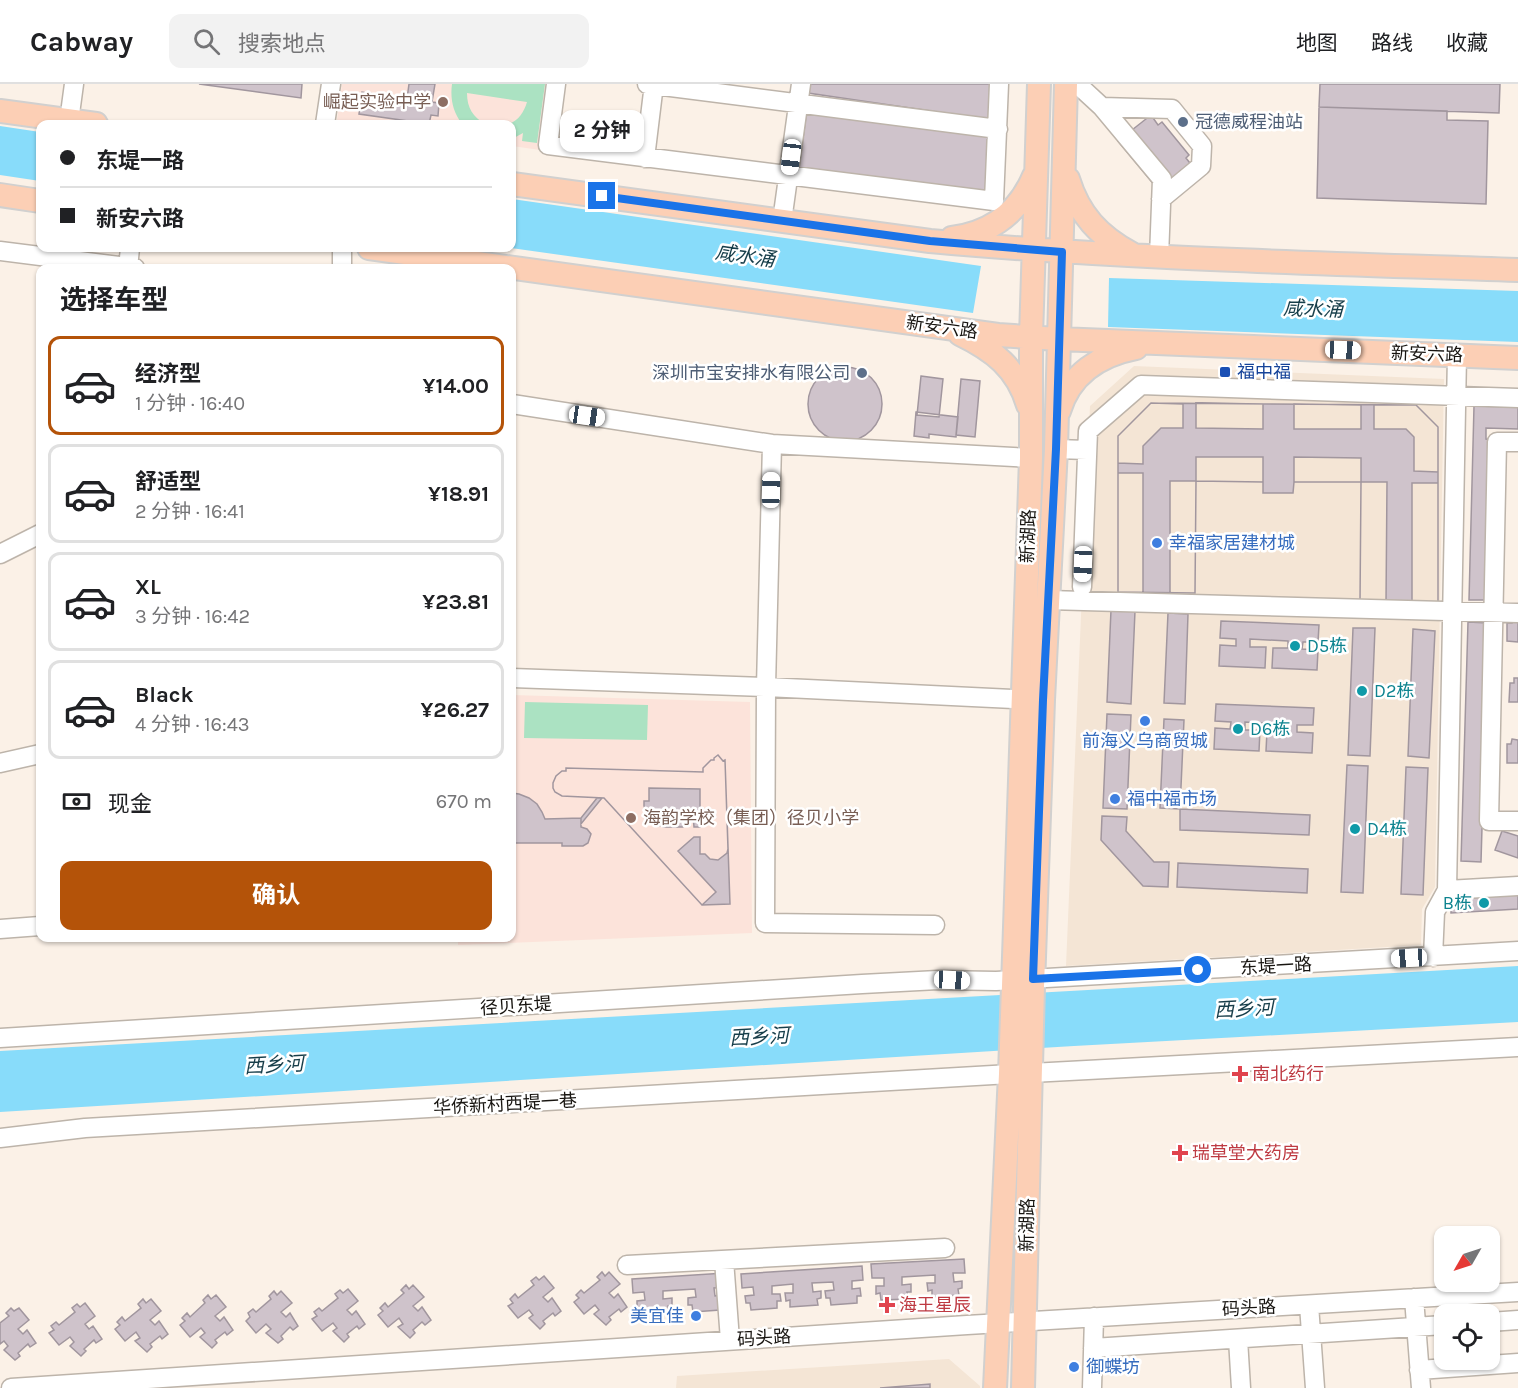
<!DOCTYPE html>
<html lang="zh">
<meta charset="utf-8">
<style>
:root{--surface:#fff;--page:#f2f2f2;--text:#202124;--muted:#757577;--line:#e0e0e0;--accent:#b45309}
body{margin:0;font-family:Karla,"Noto Sans SC",sans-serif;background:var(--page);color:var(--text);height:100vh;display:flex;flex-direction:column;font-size:22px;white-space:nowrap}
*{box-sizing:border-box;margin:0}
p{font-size:20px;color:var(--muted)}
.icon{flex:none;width:33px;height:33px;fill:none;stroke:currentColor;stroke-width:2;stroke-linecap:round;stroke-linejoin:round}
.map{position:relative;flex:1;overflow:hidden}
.drawer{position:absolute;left:36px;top:180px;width:480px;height:678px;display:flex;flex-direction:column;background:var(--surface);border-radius:12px;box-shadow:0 2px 4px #0004}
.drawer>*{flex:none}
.banner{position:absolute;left:36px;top:36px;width:480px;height:132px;border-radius:12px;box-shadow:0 2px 4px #0004;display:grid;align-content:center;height:132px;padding:0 24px;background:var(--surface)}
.needle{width:39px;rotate:231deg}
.tools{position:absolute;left:1434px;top:1142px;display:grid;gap:12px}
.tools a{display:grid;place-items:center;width:66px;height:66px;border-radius:12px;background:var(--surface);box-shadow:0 2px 4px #0004;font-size:30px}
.end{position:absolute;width:27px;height:27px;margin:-14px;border:8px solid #1a73e8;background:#fff;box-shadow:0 0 0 3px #fff}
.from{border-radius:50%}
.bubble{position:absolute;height:42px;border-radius:12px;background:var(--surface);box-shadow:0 2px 4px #0004;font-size:20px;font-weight:700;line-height:42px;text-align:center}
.car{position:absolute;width:18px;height:36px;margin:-18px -9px;border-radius:8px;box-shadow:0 0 4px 2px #0007;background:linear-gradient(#fff 24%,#345 0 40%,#fff 0 76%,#345 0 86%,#fff 0)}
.banner b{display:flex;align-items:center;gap:21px;height:57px;font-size:22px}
.banner b+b{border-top:2px solid var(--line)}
.banner i{width:15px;height:15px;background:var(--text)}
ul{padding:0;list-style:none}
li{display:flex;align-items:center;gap:18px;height:99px;margin:0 12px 9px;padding:0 12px;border:3px solid var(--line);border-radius:12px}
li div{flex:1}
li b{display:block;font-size:22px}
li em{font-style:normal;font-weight:700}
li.on{border-color:var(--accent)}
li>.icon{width:54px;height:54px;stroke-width:1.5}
h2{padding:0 24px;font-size:27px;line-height:72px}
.pay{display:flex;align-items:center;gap:15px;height:66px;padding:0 24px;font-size:22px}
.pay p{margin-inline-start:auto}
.button{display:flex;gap:12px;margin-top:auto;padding:12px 24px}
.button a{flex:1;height:69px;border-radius:12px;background:var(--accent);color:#fff;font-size:24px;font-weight:700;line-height:69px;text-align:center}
header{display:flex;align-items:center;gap:36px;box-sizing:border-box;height:84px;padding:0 30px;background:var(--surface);border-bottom:2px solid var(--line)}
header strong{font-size:28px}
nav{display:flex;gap:33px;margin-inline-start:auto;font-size:21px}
.search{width:420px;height:54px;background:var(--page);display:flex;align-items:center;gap:15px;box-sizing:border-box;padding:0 21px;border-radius:12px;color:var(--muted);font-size:22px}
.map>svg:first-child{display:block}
</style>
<header>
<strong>Cabway</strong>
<div class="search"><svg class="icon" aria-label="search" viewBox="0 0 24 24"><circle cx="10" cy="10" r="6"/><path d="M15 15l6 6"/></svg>搜索地点</div>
<nav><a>地图</a><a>路线</a><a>收藏</a></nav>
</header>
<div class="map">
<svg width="1518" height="1304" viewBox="0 0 1518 1304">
<rect width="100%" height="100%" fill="#fbf1e7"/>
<path fill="#f4e5d5" d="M 1134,282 L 1444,295 L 1435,803 L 1422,825 L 1421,861 L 1066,882 L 1090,322 Z
M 949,1275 L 980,1302 L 980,1304 L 676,1304 L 677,1292 Z"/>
<path fill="#fce3da" d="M 342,0 L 549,0 L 540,66 L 512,62 L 512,40 L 366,40 L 337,36 Z
M 512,611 L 750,618 L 752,849 L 458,861 L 458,854 L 512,854 Z"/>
<path fill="#abe2c2" d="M 452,0 L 545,0 L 537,59 L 522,57 L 523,49 L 512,55 L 512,40 L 509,40 C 519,36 524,28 527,18 L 467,9 C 467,24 473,33 485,40 L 462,40 C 453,28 450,15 452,0 Z
M 525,618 L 648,621 L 647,656 L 524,654 Z"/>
<path fill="#88dcfa" d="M 0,42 L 40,48 L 40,97 L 0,91 Z
M 512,115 L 981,182 L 973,229 L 511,164 Z
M 1109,194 L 1518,207 L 1518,258 L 1108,243 Z
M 1518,882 L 1518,938 L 1074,962 L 0,1028 L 0,967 Z"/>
<path fill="#cfc3cb" stroke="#a1969e" stroke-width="1.5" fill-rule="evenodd" d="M 199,0 L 302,0 L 301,14 Z
M 409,0 L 435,0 L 432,18 L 439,19 L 438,32 L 431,31 L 429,40 L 359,30 L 362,8 L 407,15 Z
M 809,0 L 992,0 L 992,36 L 808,9 Z
M 1320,0 L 1500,0 L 1499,29 L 1319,23 Z
M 1319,23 L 1447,27 L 1447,36 L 1488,37 L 1486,120 L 1317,114 Z
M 807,25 L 988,53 L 987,111 L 799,84 Z
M 1151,31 L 1158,41 L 1162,38 L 1189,71 L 1186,74 L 1193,83 L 1161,109 L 1118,57 Z
M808 320a37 37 0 1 1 74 0a37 37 0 1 1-74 0Z
M 921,292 L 943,295 L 939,333 L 917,331 Z
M 961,295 L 980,297 L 975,353 L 956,351 Z
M 1151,319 L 1416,321 L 1438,343 L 1438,519 L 1360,519 L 1361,398 L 1294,398 L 1293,409 L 1263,409 L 1263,398 L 1196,397 L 1195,509 L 1118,508 L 1118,352 Z
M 1151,319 L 1183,320 L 1183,344 L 1161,344 L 1143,362 L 1143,380 L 1118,379 L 1118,352 Z
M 1196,319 L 1263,320 L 1263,345 L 1196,344 Z
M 1294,320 L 1361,321 L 1361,345 L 1294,345 Z
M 1374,321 L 1416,321 L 1438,343 L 1438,388 L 1414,387 L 1414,353 L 1406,345 L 1374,345 Z
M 1474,322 L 1518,323 L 1518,345 L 1486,344 L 1486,355 L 1494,356 L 1489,516 L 1469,516 Z
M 916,328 L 958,333 L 956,353 L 929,350 L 929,354 L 914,352 Z
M 1196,373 L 1263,373 L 1263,398 L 1196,397 Z
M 1294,373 L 1361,374 L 1361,398 L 1294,398 Z
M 1118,389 L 1143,389 L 1143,509 L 1118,508 Z
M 1170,397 L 1196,397 L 1195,509 L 1170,509 Z
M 1361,398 L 1387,398 L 1386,519 L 1360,519 Z
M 1412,399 L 1438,399 L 1438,519 L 1412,519 Z
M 1111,526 L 1135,527 L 1131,620 L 1107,618 Z
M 1168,529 L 1188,530 L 1185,620 L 1164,619 Z
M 1512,534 L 1518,534 L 1518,558 L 1507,557 L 1507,539 L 1512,539 Z
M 1221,537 L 1319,541 L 1318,558 L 1303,558 L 1302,565 L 1318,566 L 1317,586 L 1272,584 L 1273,564 L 1288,564 L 1288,557 L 1250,555 L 1250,563 L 1266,563 L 1265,584 L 1219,582 L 1220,561 L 1236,562 L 1236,555 L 1220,554 Z
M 1468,538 L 1488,539 L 1481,778 L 1461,777 Z
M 1353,544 L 1375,544 L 1370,672 L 1348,671 Z
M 1413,545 L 1435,547 L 1429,674 L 1408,672 Z
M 1514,594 L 1518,594 L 1518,618 L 1509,618 L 1510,599 L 1514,599 Z
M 1216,620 L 1314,624 L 1313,641 L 1297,641 L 1297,648 L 1313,649 L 1312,669 L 1266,667 L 1267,647 L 1283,647 L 1283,640 L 1245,638 L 1245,646 L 1260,646 L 1259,667 L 1214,665 L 1215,644 L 1230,645 L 1231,638 L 1215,637 Z
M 1107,630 L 1131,631 L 1127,725 L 1103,724 Z
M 1164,635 L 1184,636 L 1180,725 L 1160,724 Z
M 1512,655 L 1518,656 L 1518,679 L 1507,679 L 1507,660 L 1511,660 Z
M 718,671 L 723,677 L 725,676 L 728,765 L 727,769 L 718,776 L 710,775 L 705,770 L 700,770 L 700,753 L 694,753 L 678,767 L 716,808 L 702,821 L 604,714 L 562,712 L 555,708 L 553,704 L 553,699 L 556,692 L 562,687 L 566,687 L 566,684 L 703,688 L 703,684 L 711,676 L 714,676 L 714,674 ZM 649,704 L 700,705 L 700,743 L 694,743 L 693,731 L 689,728 L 683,732 L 683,743 L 664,743 L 652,739 L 648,734 L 644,722 L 644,717 L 649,717 Z
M 718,671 L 723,677 L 725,676 L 730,820 L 702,821 L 604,714 L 562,712 L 555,708 L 553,704 L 553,699 L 556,692 L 562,687 L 566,687 L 566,684 L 703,688 L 703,684 L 711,676 L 714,676 L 714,674 Z
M 1347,681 L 1368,682 L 1363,809 L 1341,808 Z
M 1406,683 L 1428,684 L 1423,811 L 1401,810 Z
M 512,709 L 519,710 L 529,714 L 537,720 L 542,728 L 545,735 L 581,734 L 581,743 L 587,745 L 591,750 L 588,759 L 583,762 L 562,762 L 562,759 L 512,759 Z
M 597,714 L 602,714 L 581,740 L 581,734 Z
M 1180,725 L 1310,731 L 1309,751 L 1180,746 Z
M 1102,732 L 1127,733 L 1126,747 L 1154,778 L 1169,778 L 1168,803 L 1143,802 L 1101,756 Z
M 1502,747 L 1518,752 L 1518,774 L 1495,766 Z
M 1178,779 L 1308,785 L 1307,809 L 1177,803 Z
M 1518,809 L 1518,825 L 1451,829 L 1450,813 Z
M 964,1175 L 965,1189 L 953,1189 L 954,1198 L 962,1197 L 962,1204 L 958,1205 L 959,1211 L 932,1213 L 932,1206 L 928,1207 L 927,1199 L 935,1199 L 935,1191 L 902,1193 L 902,1201 L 911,1200 L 911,1208 L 907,1208 L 908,1215 L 881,1216 L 880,1209 L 876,1210 L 876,1202 L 884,1202 L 884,1194 L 872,1194 L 871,1180 Z
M 862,1182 L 863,1196 L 852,1197 L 852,1205 L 860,1204 L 861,1212 L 857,1212 L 857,1219 L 831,1221 L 830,1214 L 826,1214 L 825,1207 L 834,1206 L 833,1198 L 812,1199 L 813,1208 L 821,1207 L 821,1214 L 817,1215 L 818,1221 L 790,1223 L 790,1216 L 786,1217 L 785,1209 L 793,1209 L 793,1200 L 772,1202 L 772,1210 L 780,1210 L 781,1217 L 777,1217 L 777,1224 L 751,1226 L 750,1219 L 746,1219 L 745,1212 L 754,1211 L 753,1203 L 742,1204 L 741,1190 Z
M 602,1188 L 605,1192 L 609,1188 L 620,1200 L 609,1209 L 614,1214 L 618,1210 L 627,1223 L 621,1228 L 619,1225 L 609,1233 L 611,1236 L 606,1241 L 594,1230 L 599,1226 L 595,1221 L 584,1230 L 574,1218 L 579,1214 L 576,1211 L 581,1206 L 584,1209 L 600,1196 L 597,1193 Z
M 725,1189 L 725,1203 L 714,1204 L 715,1212 L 723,1211 L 720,1226 L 693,1228 L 692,1221 L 688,1221 L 688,1214 L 696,1213 L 695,1205 L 663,1207 L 663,1215 L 672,1214 L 672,1222 L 668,1222 L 668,1229 L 642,1231 L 641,1224 L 637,1224 L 637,1217 L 645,1216 L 644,1208 L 633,1209 L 632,1195 Z
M 544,1192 L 554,1204 L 543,1213 L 548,1218 L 552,1214 L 561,1227 L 555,1232 L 553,1229 L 543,1237 L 545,1240 L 540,1245 L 529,1234 L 533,1231 L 529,1226 L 518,1234 L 508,1222 L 513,1219 L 510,1215 L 515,1210 L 518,1214 L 534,1201 L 531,1197 L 536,1193 L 539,1196 Z
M 406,1201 L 409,1205 L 413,1201 L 424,1213 L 413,1222 L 418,1227 L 422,1223 L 431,1236 L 425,1241 L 422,1238 L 413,1246 L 415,1249 L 410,1254 L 398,1243 L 403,1240 L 399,1234 L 388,1243 L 378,1231 L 383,1227 L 380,1224 L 385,1219 L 388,1223 L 404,1209 L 401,1206 Z
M 348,1205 L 358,1217 L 347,1226 L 352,1231 L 356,1227 L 365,1240 L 359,1245 L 357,1242 L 347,1250 L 349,1253 L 344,1258 L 333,1247 L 337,1244 L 333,1239 L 322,1247 L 312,1235 L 317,1232 L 314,1228 L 319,1224 L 322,1227 L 338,1214 L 335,1210 L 340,1206 L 343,1209 Z
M 274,1207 L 277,1211 L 281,1207 L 292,1219 L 281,1228 L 286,1233 L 290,1229 L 298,1242 L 293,1246 L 290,1243 L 281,1252 L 283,1255 L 278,1259 L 266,1249 L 271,1245 L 266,1240 L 256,1249 L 246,1237 L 250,1233 L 248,1229 L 253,1225 L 256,1228 L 271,1215 L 269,1212 Z
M 208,1211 L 211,1215 L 216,1211 L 226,1223 L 215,1232 L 220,1237 L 224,1233 L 233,1246 L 227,1251 L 225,1248 L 215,1256 L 217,1259 L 212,1264 L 200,1253 L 205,1249 L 201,1244 L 190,1253 L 180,1241 L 185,1237 L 182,1234 L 187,1229 L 190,1233 L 205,1219 L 203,1216 Z
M 143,1215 L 146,1219 L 151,1215 L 161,1227 L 150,1236 L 155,1241 L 159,1237 L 168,1250 L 162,1255 L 160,1252 L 150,1260 L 152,1263 L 147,1268 L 135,1257 L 140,1254 L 136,1248 L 125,1257 L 115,1245 L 120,1241 L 117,1238 L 122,1233 L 125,1237 L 141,1224 L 138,1220 Z
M 85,1219 L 95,1232 L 85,1240 L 89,1245 L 93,1242 L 102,1255 L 96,1259 L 94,1256 L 84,1265 L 86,1267 L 81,1272 L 70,1262 L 74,1258 L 70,1253 L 59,1261 L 49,1249 L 54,1246 L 51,1242 L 56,1238 L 59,1241 L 75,1228 L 72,1224 L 77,1220 L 80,1223 Z
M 11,1224 L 14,1227 L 19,1224 L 29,1236 L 18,1245 L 23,1250 L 27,1246 L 36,1259 L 30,1263 L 28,1260 L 18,1269 L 20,1272 L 15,1276 L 4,1266 L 8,1262 L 4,1257 L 0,1260 L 0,1239 L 9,1232 L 6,1229 Z
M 930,1300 L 930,1304 L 880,1304 Z"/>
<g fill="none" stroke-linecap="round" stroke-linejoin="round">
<g stroke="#bdb4aa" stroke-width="21">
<path id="minor" d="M 556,0 L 548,61 L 994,117 L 999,0
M 647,0 L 998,45
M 1077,0 L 1102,23 L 1162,95 L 1159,173
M 1102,23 L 1172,25 L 1202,62 L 1201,82 L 1161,115
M 69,37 L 74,0
M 325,40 L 331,0
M 645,74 L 654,0
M 782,137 L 801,0
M 342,164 L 342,184
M 0,167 L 135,184
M 128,184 L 130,164
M 512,320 L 772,360 L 1031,374
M 1518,358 L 1497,358 L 1489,737 L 1518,737
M 772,360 L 766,603 L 765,839 L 935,841
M 1056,365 L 1087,366
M 0,470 L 40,450
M 1082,503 L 1088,347 L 1141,301 L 1518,314
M 1048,516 L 1518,529
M 512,594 L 766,603 L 1035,616
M 0,679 L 40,670
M 1447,806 L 1518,802
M 0,845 L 40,842
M 1433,873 L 1435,828 L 1447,806 L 1457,271
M 0,954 L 862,900 L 938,896 L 996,897 L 1518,867
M 1031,989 L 1518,963
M 0,1054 L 85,1044 L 1010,990
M 724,1176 L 730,1256
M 627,1181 L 945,1164
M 1414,1214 L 1421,1304
M 1309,1221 L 1315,1304
M 1490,1238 L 1518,1236
M 1238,1255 L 1241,1304
M 1093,1264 L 1444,1241
M 1419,1286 L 1518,1279
M 11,1304 L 967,1241 L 1518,1208
M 1092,1304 L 1094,1233"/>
</g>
<g stroke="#d1d0cf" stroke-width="26">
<path id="major" d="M 0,27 L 96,40
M 1068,95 C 1079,131 1099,152 1132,170
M 512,100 L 930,157 C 1126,175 1322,179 1518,186
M 0,111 L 40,117
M 952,154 C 992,149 1019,128 1034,92
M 369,164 L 998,251 L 1059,255 L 1518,274
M 960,250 C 993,266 1017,284 1028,321
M 1059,327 C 1070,290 1100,271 1136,264
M 995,1304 L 1010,990 L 1031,374 L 1031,253 L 1039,0
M 1023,1304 L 1033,902 L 1043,616 L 1056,365 L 1066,0"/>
</g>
<use href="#minor" stroke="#fff" stroke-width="18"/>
<use href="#major" stroke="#fccfb5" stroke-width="22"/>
</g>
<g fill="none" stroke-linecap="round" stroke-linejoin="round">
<path stroke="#1a73e8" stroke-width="8" d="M 602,112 L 930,157 L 1062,168 L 1056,365 L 1043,616 L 1033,895 L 1198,886"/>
</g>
<g fill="#8d6e63" stroke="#fff" stroke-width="2">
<circle cx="443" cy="18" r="6"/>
<circle cx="631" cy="734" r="6"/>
</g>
<g fill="#5c6f8a" stroke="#fff" stroke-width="2">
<circle cx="1183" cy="38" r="6"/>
<circle cx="862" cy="289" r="6"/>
</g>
<rect fill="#1a4fb4" stroke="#fff" stroke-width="2" x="1219" y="282" width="12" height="12" rx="3"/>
<g fill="#3f7fe0" stroke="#fff" stroke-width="2">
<circle cx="1157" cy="459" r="6"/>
<circle cx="1145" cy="637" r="6"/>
<circle cx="1115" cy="715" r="6"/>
<circle cx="696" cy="1232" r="6"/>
<circle cx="1074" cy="1283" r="6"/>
</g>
<g fill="#0f9aa8" stroke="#fff" stroke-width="2">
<circle cx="1295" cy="562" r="6"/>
<circle cx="1362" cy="607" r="6"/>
<circle cx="1238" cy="645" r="6"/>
<circle cx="1355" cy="745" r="6"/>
<circle cx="1484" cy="819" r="6"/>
</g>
<g fill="#e0444e" stroke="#fff" stroke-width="2">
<path d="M1237 981h6v6h6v6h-6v6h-6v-6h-6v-6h6z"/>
<path d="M1177 1060h6v6h6v6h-6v6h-6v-6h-6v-6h6z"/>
<path d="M884 1212h6v6h6v6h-6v6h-6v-6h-6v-6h6z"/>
</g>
<g text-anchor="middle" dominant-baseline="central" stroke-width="5" stroke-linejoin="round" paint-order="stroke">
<g font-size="18" fill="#785e54" stroke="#fff" text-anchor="end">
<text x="431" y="18">崛起实验中学</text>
<text x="643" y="734" text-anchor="start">海韵学校（集团）径贝小学</text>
</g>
<g font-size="18" fill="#4e5e75" stroke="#fff" text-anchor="start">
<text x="1195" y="38">冠德威程油站</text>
<text x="850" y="289" text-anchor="end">深圳市宝安排水有限公司</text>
</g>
<g font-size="18" fill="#181511" stroke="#fff">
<text transform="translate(942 243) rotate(8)">新安六路</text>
<text transform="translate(1427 270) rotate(2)">新安六路</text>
<text transform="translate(1028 452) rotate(-88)">新湖路</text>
<text transform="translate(1276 882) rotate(-3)">东堤一路</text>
<text transform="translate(516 922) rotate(-4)">径贝东堤</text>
<text transform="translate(505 1020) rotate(-3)">华侨新村西堤一巷</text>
<text transform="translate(1027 1141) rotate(-89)">新湖路</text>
<text transform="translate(1249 1224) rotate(-3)">码头路</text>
<text transform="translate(764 1254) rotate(-4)">码头路</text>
</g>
<g font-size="18" fill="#164399" stroke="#fff" text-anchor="start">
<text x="1237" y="288">福中福</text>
</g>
<g font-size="18" fill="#366cbe" stroke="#fff" text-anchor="start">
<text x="1169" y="459">幸福家居建材城</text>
<text x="1145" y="657" text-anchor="middle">前海义乌商贸城</text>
<text x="1127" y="715">福中福市场</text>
<text x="684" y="1232" text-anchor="end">美宜佳</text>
<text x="1086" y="1283">御蝶坊</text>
</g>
<g font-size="18" fill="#0d838f" stroke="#fff" text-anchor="start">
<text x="1307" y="562">D5栋</text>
<text x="1374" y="607">D2栋</text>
<text x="1250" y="645">D6栋</text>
<text x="1367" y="745">D4栋</text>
<text x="1472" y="819" text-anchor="end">B栋</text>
</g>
<g font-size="18" fill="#be3a42" stroke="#fff" text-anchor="start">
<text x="1252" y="990">南北药行</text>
<text x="1192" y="1069">瑞草堂大药房</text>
<text x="899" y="1221">海王星辰</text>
</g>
<g font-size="20" font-style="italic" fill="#173e4a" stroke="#fff">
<text transform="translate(745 172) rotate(8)">咸水涌</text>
<text transform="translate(1313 225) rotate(2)">咸水涌</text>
<text transform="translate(1244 925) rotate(-3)">西乡河</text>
<text transform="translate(759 953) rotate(-3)">西乡河</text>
<text transform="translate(274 981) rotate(-3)">西乡河</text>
</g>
</g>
</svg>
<div class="tools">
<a><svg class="needle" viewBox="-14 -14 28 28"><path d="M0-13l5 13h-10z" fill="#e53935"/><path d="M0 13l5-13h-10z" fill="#757577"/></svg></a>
<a><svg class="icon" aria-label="locate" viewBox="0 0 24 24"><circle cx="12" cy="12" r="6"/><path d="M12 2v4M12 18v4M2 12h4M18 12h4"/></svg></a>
</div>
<i class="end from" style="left:1198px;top:886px"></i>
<i class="end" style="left:602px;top:112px"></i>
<div class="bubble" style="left:560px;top:26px;width:84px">2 分钟</div>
<i class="car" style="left:791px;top:73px;rotate:187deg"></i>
<i class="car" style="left:1343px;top:266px;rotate:92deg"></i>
<i class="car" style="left:587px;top:332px;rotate:98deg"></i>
<i class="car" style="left:771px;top:406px;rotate:1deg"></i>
<i class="car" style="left:1083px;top:480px;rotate:182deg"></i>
<i class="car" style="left:1409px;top:874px;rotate:267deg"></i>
<i class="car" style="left:952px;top:896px;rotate:93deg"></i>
<div class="banner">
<b><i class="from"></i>东堤一路</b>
<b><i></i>新安六路</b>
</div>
<section class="drawer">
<h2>选择车型</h2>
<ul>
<li class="on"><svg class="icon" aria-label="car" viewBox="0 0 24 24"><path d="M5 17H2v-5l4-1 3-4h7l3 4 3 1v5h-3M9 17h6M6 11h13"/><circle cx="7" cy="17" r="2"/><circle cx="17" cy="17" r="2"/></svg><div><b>经济型</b><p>1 分钟 · 16:40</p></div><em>¥14.00</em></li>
<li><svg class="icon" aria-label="car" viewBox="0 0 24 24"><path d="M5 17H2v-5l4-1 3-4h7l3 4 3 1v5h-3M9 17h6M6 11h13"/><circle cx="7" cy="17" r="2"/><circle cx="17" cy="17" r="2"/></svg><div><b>舒适型</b><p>2 分钟 · 16:41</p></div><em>¥18.91</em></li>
<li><svg class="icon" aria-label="car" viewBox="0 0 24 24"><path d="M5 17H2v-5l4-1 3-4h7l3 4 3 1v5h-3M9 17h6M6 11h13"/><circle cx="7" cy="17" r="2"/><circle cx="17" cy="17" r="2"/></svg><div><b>XL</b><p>3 分钟 · 16:42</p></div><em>¥23.81</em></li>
<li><svg class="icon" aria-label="car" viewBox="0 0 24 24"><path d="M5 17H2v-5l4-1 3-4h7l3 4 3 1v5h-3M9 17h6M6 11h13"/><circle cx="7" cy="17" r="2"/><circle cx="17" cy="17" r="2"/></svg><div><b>Black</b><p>4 分钟 · 16:43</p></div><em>¥26.27</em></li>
</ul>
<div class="pay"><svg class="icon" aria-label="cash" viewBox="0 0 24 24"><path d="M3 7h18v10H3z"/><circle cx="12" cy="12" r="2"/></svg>现金<p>670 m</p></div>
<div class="button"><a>确认</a></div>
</section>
</div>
